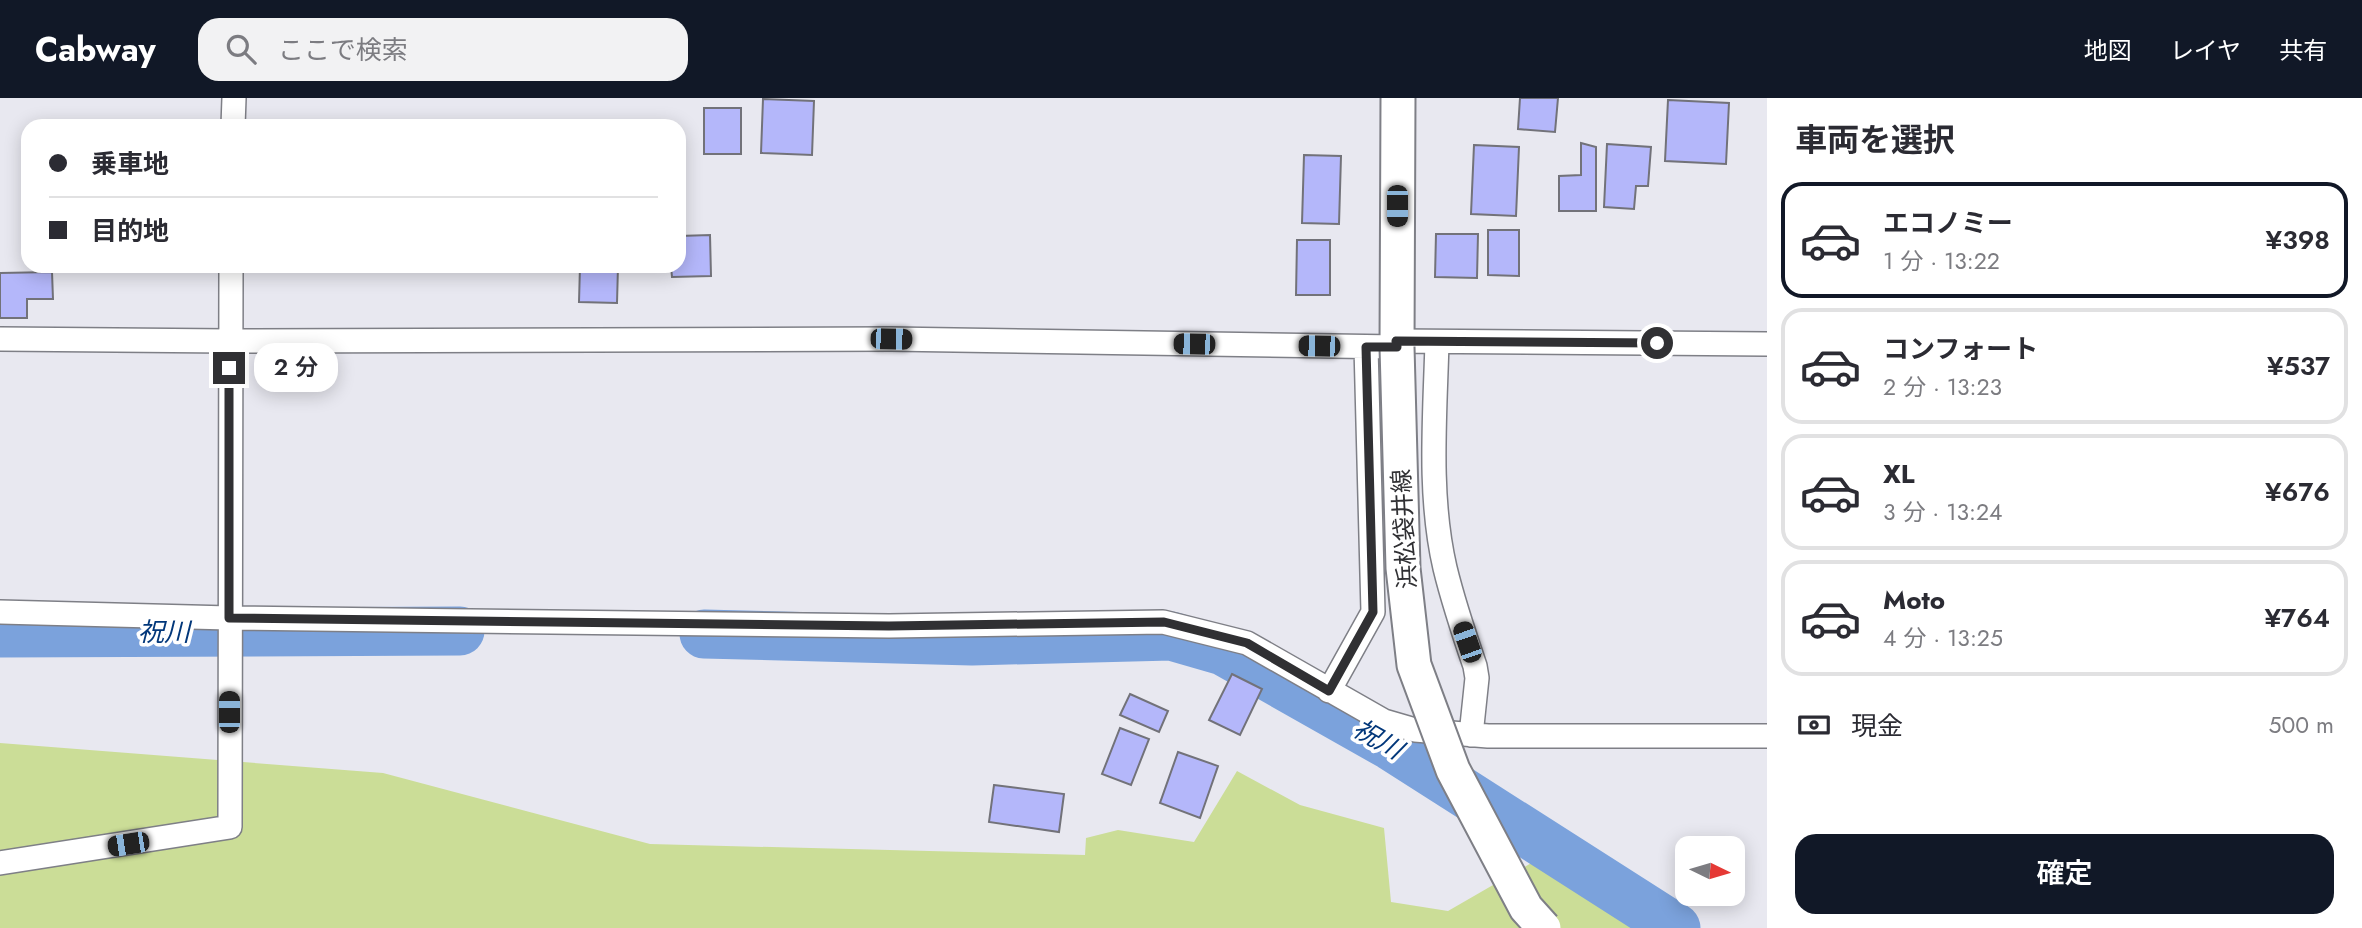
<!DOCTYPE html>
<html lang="ja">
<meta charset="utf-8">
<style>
:root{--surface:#fff;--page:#f2f2f3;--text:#2b2b33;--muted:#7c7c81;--line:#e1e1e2;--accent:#111827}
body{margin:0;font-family:Jost,"Noto Sans JP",sans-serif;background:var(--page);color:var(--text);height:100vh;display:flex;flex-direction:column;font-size:26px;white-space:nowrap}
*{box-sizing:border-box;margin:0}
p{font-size:23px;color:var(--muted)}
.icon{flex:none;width:38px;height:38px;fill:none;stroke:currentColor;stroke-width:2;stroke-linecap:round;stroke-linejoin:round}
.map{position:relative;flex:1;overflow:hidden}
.side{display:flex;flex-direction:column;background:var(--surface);width:595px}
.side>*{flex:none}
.top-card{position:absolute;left:21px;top:21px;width:665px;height:154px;border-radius:21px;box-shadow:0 4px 18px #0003;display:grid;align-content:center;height:154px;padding:0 28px;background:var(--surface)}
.needle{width:46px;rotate:95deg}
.fabs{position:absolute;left:1675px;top:738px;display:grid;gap:14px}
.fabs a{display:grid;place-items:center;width:70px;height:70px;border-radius:14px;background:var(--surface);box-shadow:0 4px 18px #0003;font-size:35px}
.end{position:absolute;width:32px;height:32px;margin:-16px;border:9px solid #303033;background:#fff;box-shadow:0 0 0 4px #fff}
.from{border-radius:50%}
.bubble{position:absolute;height:49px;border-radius:21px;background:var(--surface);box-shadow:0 4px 18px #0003;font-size:23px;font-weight:600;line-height:49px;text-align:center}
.car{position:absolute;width:21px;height:42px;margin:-21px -10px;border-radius:9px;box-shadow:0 0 5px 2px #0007;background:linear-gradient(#222 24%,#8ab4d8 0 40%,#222 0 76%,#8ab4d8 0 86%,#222 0)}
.top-card b{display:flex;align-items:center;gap:24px;height:66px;font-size:26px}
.top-card b+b{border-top:2px solid var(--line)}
.top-card i{width:18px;height:18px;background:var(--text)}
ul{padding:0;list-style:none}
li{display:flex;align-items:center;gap:21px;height:116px;margin:0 14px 10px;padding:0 14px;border:4px solid var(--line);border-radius:21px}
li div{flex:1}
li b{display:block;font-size:26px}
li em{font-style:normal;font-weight:600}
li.on{border-color:var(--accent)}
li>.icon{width:63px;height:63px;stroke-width:1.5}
h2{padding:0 28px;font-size:32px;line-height:84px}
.pay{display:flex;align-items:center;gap:18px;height:77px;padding:0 28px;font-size:26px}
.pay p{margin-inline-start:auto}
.action{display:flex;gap:14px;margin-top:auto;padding:14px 28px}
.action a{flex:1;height:80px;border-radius:21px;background:var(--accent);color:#fff;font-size:28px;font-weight:600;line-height:80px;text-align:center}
header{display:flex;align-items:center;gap:42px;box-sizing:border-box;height:98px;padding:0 35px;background:var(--accent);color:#fff}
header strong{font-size:33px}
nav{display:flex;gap:38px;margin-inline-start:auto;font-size:24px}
.search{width:490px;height:63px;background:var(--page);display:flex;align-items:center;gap:18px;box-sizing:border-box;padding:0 24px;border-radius:21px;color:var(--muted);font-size:26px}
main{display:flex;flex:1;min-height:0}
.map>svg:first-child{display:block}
</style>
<header>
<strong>Cabway</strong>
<div class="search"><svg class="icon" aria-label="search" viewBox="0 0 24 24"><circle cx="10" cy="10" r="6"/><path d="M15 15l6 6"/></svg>ここで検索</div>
<nav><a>地図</a><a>レイヤ</a><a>共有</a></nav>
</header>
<main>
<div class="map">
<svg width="1767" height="830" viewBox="0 0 1767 830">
<rect width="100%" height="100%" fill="#e8e8f0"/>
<path fill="#cbdd97" d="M 0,645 L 383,675 L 650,746 L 1085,757 L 1086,740 L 1118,732 L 1194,744 L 1237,673 L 1300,707 L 1384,730 L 1391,804 L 1448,813 L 1554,752 L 1677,830 L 0,830 Z"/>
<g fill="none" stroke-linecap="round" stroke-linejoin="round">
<path stroke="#7ba2dc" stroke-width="49" d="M 0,535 L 460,533
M 704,536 L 972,543 L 1171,538 L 1223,553 L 1391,648 L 1676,830"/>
</g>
<path fill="#b4b7fa" stroke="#727279" stroke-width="2" d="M 1520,0 L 1558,0 L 1555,34 L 1518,31 Z
M 763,1 L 814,3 L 812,57 L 761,55 Z
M 1668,2 L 1729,5 L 1726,66 L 1665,63 Z
M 704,10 L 741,10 L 741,56 L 704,56 Z
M 1581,45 L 1596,49 L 1596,113 L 1559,113 L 1559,78 L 1581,77 Z
M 1607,46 L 1651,49 L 1648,88 L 1636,88 L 1634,111 L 1604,109 Z
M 1474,47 L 1519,49 L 1516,118 L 1471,116 Z
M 1304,57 L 1341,58 L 1339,126 L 1302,125 Z
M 1488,132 L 1519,132 L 1519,178 L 1488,177 Z
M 1436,136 L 1478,136 L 1477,180 L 1435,179 Z
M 710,137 L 711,178 L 672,179 L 671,168 L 679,168 L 679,138 Z
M 1297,142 L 1330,142 L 1330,197 L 1296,197 Z
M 580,168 L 618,168 L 617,205 L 579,204 Z
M 52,174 L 53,201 L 27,201 L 27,220 L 0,220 L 0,175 Z
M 1232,576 L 1262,591 L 1240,637 L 1209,622 Z
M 1130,596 L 1168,613 L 1159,634 L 1120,617 Z
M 1120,630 L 1149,641 L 1131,687 L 1102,676 Z
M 1178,654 L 1218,668 L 1200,720 L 1160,705 Z
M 994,687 L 1064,696 L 1059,734 L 989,724 Z"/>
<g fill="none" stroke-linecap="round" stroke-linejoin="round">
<g stroke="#7e7f86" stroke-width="26">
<path id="minor" d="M 233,28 L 234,0
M 0,241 L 229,243 L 891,241 L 1397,249
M 1396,243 L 1767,246
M 1437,244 C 1435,318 1428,397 1445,470 C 1453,503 1464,536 1475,568 L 1477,580 L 1471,637
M 0,514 L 229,520 L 889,528 L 1163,524 L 1247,545 L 1384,623 L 1415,632 L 1488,638 L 1767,638
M 1329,593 L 1373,514 L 1366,249
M 0,765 L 230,729 L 231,168"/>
</g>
<g stroke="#7e7f86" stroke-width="37">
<path id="secondary" d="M 1397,249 L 1398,0"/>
</g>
<use href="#minor" stroke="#fff" stroke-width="23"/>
<use href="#secondary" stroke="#fff" stroke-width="33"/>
<g stroke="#7e7f86" stroke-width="37" stroke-linecap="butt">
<path id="secondary-bridge" d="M 1397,249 L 1403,470 L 1414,567 L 1453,672 L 1526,810 L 1544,830"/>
</g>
<use href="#secondary-bridge" stroke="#fff" stroke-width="33"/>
</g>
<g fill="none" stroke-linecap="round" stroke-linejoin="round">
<path stroke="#303033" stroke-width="9" d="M 229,270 L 229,520 L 889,528 L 1164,524 L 1247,545 L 1329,593 L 1373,514 L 1366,249 L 1397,249 L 1396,243 L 1657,245"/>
</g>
<g text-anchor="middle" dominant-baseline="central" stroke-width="7" stroke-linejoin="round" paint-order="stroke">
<g font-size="24" fill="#303033" stroke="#fff">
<text transform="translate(1404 431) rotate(-93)">浜松袋井線</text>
</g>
<g font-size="26" font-style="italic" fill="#02377a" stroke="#fff">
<text x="164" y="534">祝川</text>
<text transform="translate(1378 641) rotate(30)">祝川</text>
</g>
</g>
</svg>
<div class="fabs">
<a><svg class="needle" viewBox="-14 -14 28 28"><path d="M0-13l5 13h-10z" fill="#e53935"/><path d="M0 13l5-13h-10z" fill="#7c7c81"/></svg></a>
</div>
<i class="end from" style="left:1657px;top:245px"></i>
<i class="end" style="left:229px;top:270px"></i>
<div class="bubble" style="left:254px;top:245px;width:84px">2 分</div>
<i class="car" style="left:1397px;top:108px;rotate:180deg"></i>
<i class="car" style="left:891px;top:241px;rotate:91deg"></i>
<i class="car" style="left:1194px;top:246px;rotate:271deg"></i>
<i class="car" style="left:1319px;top:248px;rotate:271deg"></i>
<i class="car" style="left:1467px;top:544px;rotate:341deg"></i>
<i class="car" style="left:229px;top:614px;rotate:0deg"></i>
<i class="car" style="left:128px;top:746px;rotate:261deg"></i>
<div class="top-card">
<b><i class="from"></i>乗車地</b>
<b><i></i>目的地</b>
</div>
</div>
<section class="side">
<h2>車両を選択</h2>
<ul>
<li class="on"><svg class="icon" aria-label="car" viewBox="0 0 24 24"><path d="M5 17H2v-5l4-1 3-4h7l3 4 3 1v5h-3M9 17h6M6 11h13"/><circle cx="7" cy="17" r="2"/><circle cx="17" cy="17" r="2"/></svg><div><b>エコノミー</b><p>1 分 · 13:22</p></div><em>¥398</em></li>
<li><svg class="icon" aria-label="car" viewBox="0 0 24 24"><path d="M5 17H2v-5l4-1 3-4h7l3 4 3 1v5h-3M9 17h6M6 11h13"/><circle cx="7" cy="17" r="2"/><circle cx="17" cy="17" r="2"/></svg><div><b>コンフォート</b><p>2 分 · 13:23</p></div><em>¥537</em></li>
<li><svg class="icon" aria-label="car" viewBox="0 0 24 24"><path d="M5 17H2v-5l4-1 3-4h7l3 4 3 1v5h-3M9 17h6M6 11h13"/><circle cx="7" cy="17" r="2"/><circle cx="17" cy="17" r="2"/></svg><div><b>XL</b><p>3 分 · 13:24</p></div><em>¥676</em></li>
<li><svg class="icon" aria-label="car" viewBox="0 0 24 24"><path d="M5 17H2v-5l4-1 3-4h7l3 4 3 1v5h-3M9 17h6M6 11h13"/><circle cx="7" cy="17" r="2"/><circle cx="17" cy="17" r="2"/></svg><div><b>Moto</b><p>4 分 · 13:25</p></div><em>¥764</em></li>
</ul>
<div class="pay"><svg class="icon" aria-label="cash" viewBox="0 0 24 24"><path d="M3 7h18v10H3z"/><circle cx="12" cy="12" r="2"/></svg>現金<p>500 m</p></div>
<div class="action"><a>確定</a></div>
</section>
</main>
